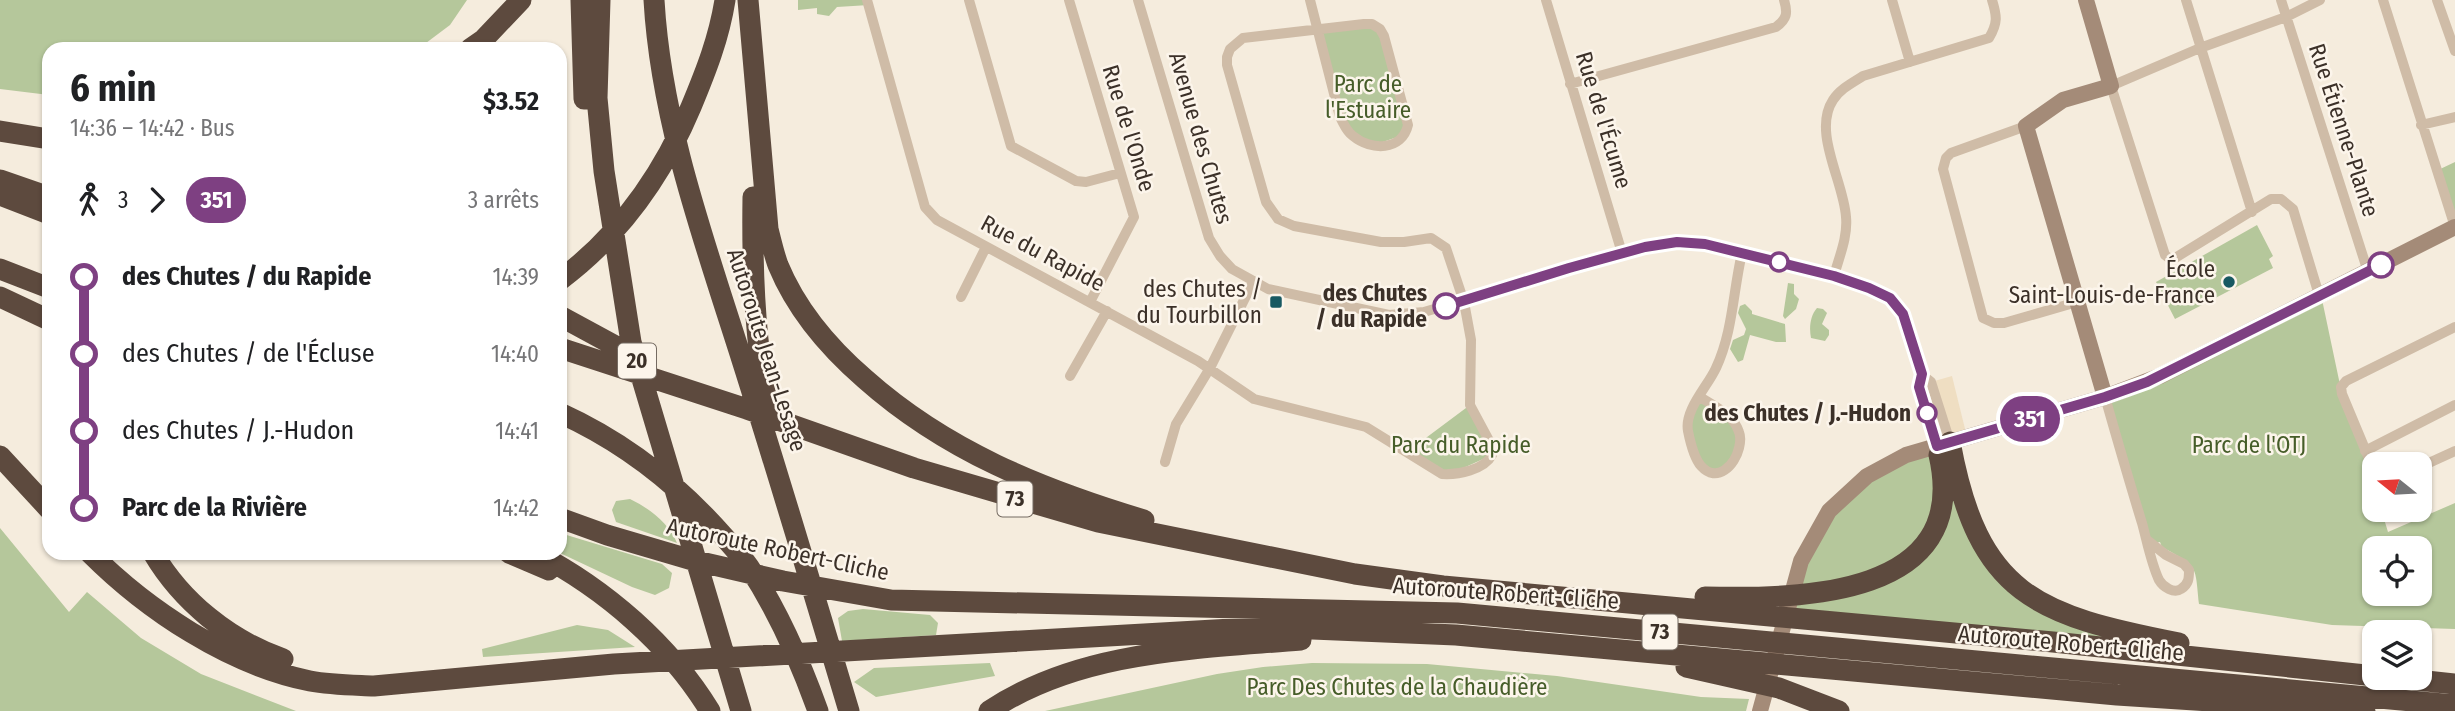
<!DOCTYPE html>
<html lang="fr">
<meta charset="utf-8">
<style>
:root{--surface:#fff;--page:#f6f6f6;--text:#202124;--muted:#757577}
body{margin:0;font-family:"Fira Sans Condensed",sans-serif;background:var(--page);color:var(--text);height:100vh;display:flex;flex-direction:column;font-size:26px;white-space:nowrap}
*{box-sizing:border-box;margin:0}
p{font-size:23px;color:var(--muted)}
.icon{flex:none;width:38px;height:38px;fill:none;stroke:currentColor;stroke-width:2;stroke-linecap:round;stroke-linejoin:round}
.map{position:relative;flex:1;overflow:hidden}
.details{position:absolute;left:42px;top:42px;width:525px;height:518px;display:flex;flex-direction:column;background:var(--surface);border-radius:21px;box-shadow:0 2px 5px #0004}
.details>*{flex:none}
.badge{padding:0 14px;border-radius:23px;font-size:24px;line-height:46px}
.needle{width:46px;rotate:288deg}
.fabs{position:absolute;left:2362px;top:452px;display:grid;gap:14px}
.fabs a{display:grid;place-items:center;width:70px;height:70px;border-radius:14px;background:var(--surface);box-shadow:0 2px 5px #0004;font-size:35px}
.map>.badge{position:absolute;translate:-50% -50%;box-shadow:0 0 0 4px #fff}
.legs{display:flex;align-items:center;gap:10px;height:77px;padding:0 28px;font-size:23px}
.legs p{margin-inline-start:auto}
.summary{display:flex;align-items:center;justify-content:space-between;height:119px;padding:0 28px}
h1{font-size:38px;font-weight:700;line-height:52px}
ul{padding:0 28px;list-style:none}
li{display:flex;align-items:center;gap:24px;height:77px;font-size:26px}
li i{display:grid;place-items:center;width:10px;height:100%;margin:0 9px;background:currentColor}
li i::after{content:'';width:18px;height:18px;margin:-9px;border:5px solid;border-radius:50%;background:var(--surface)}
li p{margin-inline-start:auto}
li:first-child i{background:linear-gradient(#0000 50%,currentColor 0)}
li:last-child i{background:linear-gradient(currentColor 50%,#0000 0)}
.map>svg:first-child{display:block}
</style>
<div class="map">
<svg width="2455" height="711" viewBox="0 0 2455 711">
<rect width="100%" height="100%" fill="#f5ecdd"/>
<!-- green -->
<path fill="#b5c79b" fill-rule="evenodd" d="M 0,0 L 467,0 L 450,25 L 418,49 L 49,49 L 49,95 L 0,89 Z
M 798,0 L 867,0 L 869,5 L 837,7 L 829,16 L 817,14 L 817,8 L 798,10 Z
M 1364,24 L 1380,29 L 1406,134 L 1374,145 L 1345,128 L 1318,30 Z
M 2455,162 L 2455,227 L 2436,171 Z
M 2257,225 L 2273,256 L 2269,259 L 2273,268 L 2175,319 L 2156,282 Z
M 1788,283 L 1794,284 L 1794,294 L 1799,299 L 1796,309 L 1785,319 L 1783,316 Z
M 2320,290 L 2339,380 L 2375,490 L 2375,509 L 2381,509 L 2388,532 L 2455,503 L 2455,629 L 2332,625 L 2199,604 C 2195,563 2198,567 2162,547 L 2160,542 L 2151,544 L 2107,391 L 2159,374 ZM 2375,548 L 2420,548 L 2420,593 L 2375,593 Z
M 1745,304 L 1752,311 L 1752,314 L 1785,324 L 1786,342 L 1776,342 L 1750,335 L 1743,360 L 1738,362 L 1730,349 L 1733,340 L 1744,335 L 1746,329 L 1738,313 L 1740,306 Z
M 1817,308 L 1823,309 L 1827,313 L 1822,324 L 1829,330 L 1829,335 L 1825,341 L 1811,338 C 1809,328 1810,316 1817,308 Z
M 1700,397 L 1721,410 L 1739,433 L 1731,466 L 1706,471 C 1691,442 1681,428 1700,397 Z
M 1470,405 L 1492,455 L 1450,474 L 1407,452 Z
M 1937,446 L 2003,573 L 2144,644 L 1785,618 L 1796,575 L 1851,489 Z
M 630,499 C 649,508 669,523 677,543 L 616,522 L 612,510 L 616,501 Z
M 0,528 L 69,612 L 87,592 L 141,638 L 201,674 L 296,711 L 0,711 Z
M 560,533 L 662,564 L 672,573 L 669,588 L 655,595 L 632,587 L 560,553 Z
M 863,609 L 930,615 L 938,623 L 936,635 L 842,641 L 838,618 L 848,611 Z
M 577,625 L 608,630 L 635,647 L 483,657 L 482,649 Z
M 990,663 L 995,676 L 876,697 L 854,682 L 874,668 Z
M 1312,663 L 1427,664 L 1557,676 L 1701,697 L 1749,699 L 1746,711 L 1045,711 L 1217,674 L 1263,667 Z"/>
<!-- plaza -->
<path fill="#efdec2" d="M 1952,376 L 1967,437 L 1950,442 L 1931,382 Z"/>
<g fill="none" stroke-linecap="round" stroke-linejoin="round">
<!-- street -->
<path stroke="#cfbca7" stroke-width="10" d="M 867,0 L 925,207 L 937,220 L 1198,361 L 1254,399 L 1366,427 L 1442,474 C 1458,475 1484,470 1492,455 L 1492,446 L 1470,405 L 1471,340 L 1464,302 L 1446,248 L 1431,238 L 1404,242 L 1381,242 L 1294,226 L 1278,219 L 1266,202 L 1227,65 L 1227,57 L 1230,49 L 1243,38 L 1364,24 L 1372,24 L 1380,29 L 1384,36 L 1408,125 C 1402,151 1371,151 1353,136 C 1346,131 1344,124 1340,117 L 1310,0
M 969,0 L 1011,146 L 1076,181 L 1086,182 L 1120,173
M 1069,0 L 1134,217 L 1090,302
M 1138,0 L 1209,238 L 1220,256 L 1232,269 L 1268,289 L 1389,315 L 1424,312 L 1622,253 L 1677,241 L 1705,244 L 1834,276 L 1869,288 L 1890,298 L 1903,314 L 1921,374 L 1919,387 L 1937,446
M 1546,0 L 1622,253
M 1892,0 L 1910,62
M 2186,0 L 2252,212
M 2281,0 L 2368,272
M 2383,0 L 2455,227
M 2437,0 L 2455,51
M 1570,84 L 1776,27 C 1787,19 1788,13 1784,0
M 2421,125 L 2455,117
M 2026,126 L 1951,153 L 1946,158 L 1943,169 L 1983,318 L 1994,323 L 2004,323 L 2077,302
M 1834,276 C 1839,257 1848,237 1846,217 C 1844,182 1812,132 1833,100 C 1840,89 1852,83 1863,76 L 1989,38 C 1998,23 1997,16 1992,0
M 2319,295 L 2293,209 L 2281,199 L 2271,199 L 2175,258 L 2169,258 L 2165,255 L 2111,86 L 2200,48 L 2286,17 L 2320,0
M 961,297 L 986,247
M 1921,374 L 1931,382 L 1950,442
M 1070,376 L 1107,311
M 1700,397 C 1714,406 1734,415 1739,432 C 1741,437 1740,444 1739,448 C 1735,465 1717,484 1701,466 C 1694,458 1690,441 1688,431 C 1684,410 1708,386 1716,368 C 1733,332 1733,291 1742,253
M 2105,397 C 2117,439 2129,481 2142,523 C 2147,541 2151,563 2159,580 C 2163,587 2174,594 2181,589 C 2189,584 2189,578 2189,570 L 2184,564 L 2166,555 L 2147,540
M 2365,451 L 2455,405
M 1165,462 L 1176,424 L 1210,368 L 1253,282
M 2420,467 L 2455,451
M 2375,473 L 2342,394 L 2341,387 L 2346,381 L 2455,327"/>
<!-- secondary -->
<path stroke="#a48b78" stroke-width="16" d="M 2086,0 L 2111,86 L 2063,100 L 2026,126 L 2105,397
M 1760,711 L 1801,561 L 1829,511 L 1867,476 L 1906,455 L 2105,397 L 2160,376 L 2455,227"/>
<!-- highway -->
<path stroke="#5d4a3e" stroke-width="21" d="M 581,0 L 584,99
M 600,0 L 597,98 L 604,171 L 631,342 L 741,711
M 654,0 C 661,123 705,243 742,360 C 779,477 814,594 849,711
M 748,0 L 768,229 C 771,241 774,254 778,265 C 797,311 828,347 865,379 C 946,451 1041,489 1144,520
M 470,49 L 483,40 L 521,0
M 0,131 L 49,139
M 0,180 L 49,197
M 0,195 L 49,214
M 753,197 C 752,263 754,340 768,405
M 0,269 L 49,288
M 560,280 C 620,235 662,176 691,107 C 706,71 719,38 725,0
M 0,297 L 49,320
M 560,316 L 643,361
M 560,348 L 747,409 L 914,468 L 1098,522 L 1355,574 L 1443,586 L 2053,642 L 2375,676
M 560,413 C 624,442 679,485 725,538 C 733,547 742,557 749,567 C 778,611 800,661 818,711
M 1950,442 C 1978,596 2037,615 2179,643
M 0,456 L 49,509
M 560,518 L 607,535 L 692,560 L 783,581 L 891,600 L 1457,613 L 2455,705
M 90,553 C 147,610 229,665 310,681 C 331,685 352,685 374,686 L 614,664 L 1267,627 L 1456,635 L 2117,695 L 2365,711
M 153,553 C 182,602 229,640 283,659
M 509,553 L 549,570
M 536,553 C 605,589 669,644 710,711
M 1705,597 C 1800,599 1972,598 1939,455
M 1686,667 L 1779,688 L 1839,711
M 2389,677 L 2455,684
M 989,711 C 1080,650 1196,649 1301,640"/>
</g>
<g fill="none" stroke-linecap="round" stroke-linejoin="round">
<defs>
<path id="line-1" d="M 1446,306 L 1569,268 L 1645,247 L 1677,242 L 1705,244 L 1834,276 L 1869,288 L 1890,298 L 1903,314 L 1922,374 L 1919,387 L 1937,446 L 2105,397 L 2147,382 L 2381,265"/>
</defs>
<!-- line-1 casing -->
<use href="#line-1" stroke="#fff" stroke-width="16"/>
<!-- line-1 -->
<use href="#line-1" stroke="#7e4082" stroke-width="10"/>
</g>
<!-- markers -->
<g fill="#fff" stroke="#7e4082" stroke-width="3.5">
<circle cx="1779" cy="262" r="9"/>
<circle cx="2381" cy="265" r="12"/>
<circle cx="1446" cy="306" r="12"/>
<circle cx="1927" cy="413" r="9"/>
</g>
<g fill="#185962" stroke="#fcf5eb" stroke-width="2.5">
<circle cx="2229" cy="282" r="7"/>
<rect x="1269" y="295" width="14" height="14" rx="3.5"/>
</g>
<g text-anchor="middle" stroke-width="5" stroke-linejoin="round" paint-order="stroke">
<!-- shield labels -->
<g fill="#fcf5eb" stroke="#756b62" stroke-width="2">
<rect x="618" y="343.5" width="38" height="35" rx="5"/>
<rect x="997.5" y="481.5" width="35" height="35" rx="5"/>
<rect x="1642.5" y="614.5" width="35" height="35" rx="5"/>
</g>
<g font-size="21" font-weight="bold" fill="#3b3028">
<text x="637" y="368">20</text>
<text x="1015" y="506">73</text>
<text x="1660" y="639">73</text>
</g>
<!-- park labels -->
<g font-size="23" fill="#465d29" stroke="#fcf5eb">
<text x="1368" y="92">Parc de<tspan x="1368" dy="26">l'Estuaire</tspan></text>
<text x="1461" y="453">Parc du Rapide</text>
<text x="2249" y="453">Parc de l'OTJ</text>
<text x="1397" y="695">Parc Des Chutes de la Chaudière</text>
</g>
<!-- street labels -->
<g font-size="23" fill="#3b3028" stroke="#fcf5eb">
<text transform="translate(1604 120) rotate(73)" y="8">Rue de l'Écume</text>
<text transform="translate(1129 128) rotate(73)" y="8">Rue de l'Onde</text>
<text transform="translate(2344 130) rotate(72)" y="8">Rue Étienne-Plante</text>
<text transform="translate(1201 138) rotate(74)" y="8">Avenue des Chutes</text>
<text transform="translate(1043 253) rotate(28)" y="8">Rue du Rapide</text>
<text transform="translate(767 350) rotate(72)" y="8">Autoroute Jean-Lesage</text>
<text transform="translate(778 549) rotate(12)" y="8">Autoroute Robert-Cliche</text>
<text transform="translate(1506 593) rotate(4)" y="8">Autoroute Robert-Cliche</text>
<text transform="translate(2071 643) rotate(5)" y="8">Autoroute Robert-Cliche</text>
</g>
<!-- poi labels -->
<g font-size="23" fill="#3b3028" stroke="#fcf5eb" text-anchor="end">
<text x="2215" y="277">École<tspan x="2215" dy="26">Saint-Louis-de-France</tspan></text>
<text x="1262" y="297">des Chutes /<tspan x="1262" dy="26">du Tourbillon</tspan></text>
</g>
<!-- stop labels -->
<g font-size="23" font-weight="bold" fill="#3b3028" stroke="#fcf5eb" text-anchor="end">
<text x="1427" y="301">des Chutes<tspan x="1427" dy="26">/ du Rapide</tspan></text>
<text x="1911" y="421">des Chutes / J.-Hudon</text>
</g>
</g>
</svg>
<div class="fabs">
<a><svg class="needle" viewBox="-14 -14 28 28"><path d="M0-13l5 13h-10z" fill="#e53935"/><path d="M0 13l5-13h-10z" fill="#757577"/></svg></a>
<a><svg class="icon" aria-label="locate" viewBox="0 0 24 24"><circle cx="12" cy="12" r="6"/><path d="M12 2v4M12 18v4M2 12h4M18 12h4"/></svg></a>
<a><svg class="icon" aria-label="layers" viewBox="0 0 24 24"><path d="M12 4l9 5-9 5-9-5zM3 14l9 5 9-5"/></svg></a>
</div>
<b class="badge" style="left:2030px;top:419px;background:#7e4082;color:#fff">351</b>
<section class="details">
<div class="summary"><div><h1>6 min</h1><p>14:36 – 14:42 · Bus</p></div><b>$3.52</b></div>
<div class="legs"><svg class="icon" aria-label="walk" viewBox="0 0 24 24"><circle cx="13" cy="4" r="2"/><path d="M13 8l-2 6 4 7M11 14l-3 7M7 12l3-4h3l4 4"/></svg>3<svg class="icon" aria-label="forward" viewBox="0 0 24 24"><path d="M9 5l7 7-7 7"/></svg><b class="badge" style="background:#7e4082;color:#fff">351</b><p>3 arrêts</p></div>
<ul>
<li><i style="color:#7e4082"></i><b>des Chutes / du Rapide</b><p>14:39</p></li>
<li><i style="color:#7e4082"></i><span>des Chutes / de l'Écluse</span><p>14:40</p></li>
<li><i style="color:#7e4082"></i><span>des Chutes / J.-Hudon</span><p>14:41</p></li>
<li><i style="color:#7e4082"></i><b>Parc de la Rivière</b><p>14:42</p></li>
</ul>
</section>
</div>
